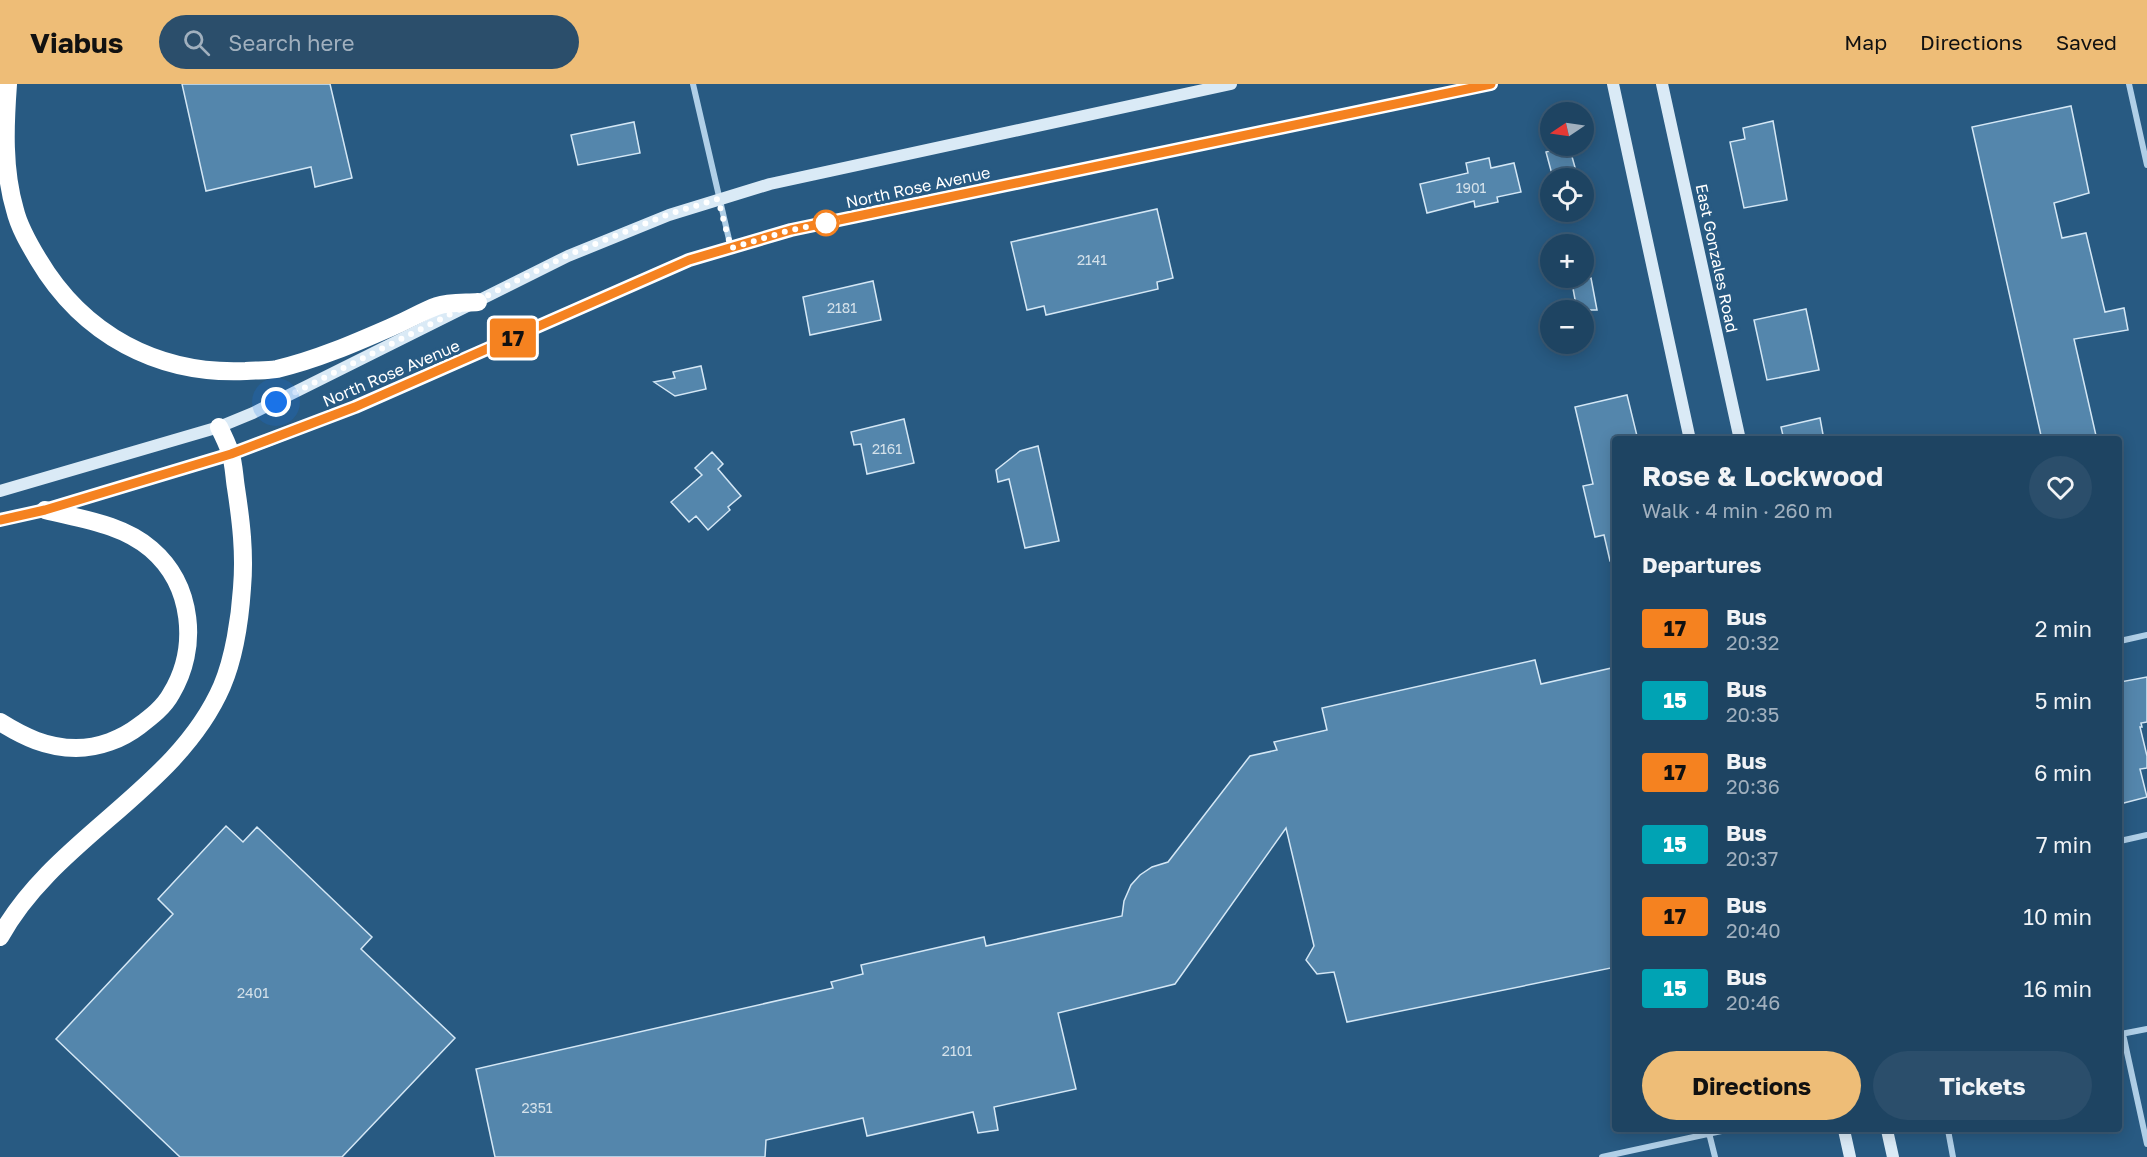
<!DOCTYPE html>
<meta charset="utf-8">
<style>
:root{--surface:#1e4462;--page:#2b4e6b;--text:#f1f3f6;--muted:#a1b0be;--line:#3c5c77;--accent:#eebd77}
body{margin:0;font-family:"Golos Text",sans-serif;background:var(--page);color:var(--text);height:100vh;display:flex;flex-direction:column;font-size:22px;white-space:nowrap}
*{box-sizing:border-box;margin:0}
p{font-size:20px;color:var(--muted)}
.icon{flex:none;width:33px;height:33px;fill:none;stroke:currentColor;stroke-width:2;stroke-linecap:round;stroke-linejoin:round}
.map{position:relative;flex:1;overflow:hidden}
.side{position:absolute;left:1612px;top:352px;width:510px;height:696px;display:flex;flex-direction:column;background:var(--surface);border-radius:6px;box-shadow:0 3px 15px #0003,0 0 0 2px var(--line)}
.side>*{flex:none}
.badge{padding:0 12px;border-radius:4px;font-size:21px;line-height:39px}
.needle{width:39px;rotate:257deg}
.buttons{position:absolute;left:1540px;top:18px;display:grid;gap:12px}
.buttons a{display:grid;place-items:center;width:54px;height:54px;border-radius:50%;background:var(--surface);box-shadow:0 3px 15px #0003,0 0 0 2px var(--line);font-size:30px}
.you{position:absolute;width:30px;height:30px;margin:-15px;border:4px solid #fff;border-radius:50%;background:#1a73e8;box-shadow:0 0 0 9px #1a73e833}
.map>.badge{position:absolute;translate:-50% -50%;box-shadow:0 0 0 3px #fff}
h2{padding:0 30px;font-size:22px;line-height:54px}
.round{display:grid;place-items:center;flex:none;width:63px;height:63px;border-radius:32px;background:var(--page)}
.headline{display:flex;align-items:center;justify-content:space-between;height:102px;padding:0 30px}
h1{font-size:28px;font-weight:700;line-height:45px}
.action{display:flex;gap:12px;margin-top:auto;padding:12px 30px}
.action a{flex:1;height:69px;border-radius:36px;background:var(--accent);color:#111;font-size:24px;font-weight:700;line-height:69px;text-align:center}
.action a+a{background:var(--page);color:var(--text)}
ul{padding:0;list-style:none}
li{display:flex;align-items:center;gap:18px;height:72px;padding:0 30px}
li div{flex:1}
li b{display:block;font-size:22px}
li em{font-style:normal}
li .badge{min-width:66px;font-weight:700;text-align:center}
header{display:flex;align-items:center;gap:36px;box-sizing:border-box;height:84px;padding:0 30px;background:var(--accent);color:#111}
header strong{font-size:28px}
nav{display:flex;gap:33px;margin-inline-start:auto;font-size:21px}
.search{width:420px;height:54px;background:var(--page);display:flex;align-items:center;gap:15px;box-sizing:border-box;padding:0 21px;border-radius:33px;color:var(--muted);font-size:22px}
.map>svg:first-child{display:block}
</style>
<header>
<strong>Viabus</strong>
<div class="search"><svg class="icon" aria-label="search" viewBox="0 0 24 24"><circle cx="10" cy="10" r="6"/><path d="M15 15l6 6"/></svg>Search here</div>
<nav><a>Map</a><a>Directions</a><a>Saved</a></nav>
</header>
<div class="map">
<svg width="2147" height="1073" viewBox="0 0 2147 1073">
<rect width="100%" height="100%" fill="#285a82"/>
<!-- building -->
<path fill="#5486ac" stroke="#d4e7f5" stroke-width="1.5" d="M 182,0 L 330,0 L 352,94 L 315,103 L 311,83 L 206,107 Z
M 2071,22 L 2089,109 L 2054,119 L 2062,154 L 2086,149 L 2105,228 L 2124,224 L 2128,246 L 2074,255 L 2097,356 L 2042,356 L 1972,43 Z
M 1773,37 L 1787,116 L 1744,124 L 1730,58 L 1745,55 L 1743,44 Z
M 634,38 L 640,69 L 578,81 L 571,51 Z
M 1569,62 L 1578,94 L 1553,94 L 1546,68 Z
M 1489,74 L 1491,84 L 1514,79 L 1521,108 L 1497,113 L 1498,118 L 1475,123 L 1474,117 L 1427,129 L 1420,100 L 1468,89 L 1466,79 Z
M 1157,125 L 1173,194 L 1157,198 L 1158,205 L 1046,231 L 1044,222 L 1027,226 L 1011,158 Z
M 1571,194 L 1591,194 L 1597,226 L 1577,226 Z
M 873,197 L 881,236 L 810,251 L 803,213 Z
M 1806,225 L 1819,286 L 1767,296 L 1754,236 Z
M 701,282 L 706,305 L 675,312 L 654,298 L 675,294 L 673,288 Z
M 1627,311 L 1638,356 L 1616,356 L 1616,477 L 1610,477 L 1604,451 L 1595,453 L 1583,402 L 1593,400 L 1575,323 Z
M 1820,334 L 1824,356 L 1784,356 L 1781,343 Z
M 904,335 L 914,379 L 867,390 L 861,360 L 854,361 L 851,348 Z
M 1038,362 L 1059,457 L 1025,464 L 1009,395 L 998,398 L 996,386 L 1020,367 Z
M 712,368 L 723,380 L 718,385 L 741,412 L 728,423 L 730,426 L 708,446 L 696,432 L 689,438 L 671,418 L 702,391 L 695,384 Z
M 1535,576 L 1541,600 L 1616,583 L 1616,883 L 1347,938 L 1334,888 L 1317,890 L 1306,876 L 1314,862 L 1286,744 L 1175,900 L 1058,929 L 1076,1005 L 994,1023 L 998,1046 L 978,1049 L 973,1028 L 867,1052 L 863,1034 L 766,1056 L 765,1073 L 495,1073 L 476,985 L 833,904 L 831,898 L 863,890 L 861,881 L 984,853 L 986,862 L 1122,832 L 1124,817 L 1131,801 L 1140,791 L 1152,783 L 1168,778 L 1250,672 L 1277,666 L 1274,658 L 1327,646 L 1322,624 Z
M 2147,593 L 2147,638 L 2141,639 L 2142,643 L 2140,643 L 2147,672 L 2147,684 L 2140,685 L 2147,713 L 2120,720 L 2120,598 Z
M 226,742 L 243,758 L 257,743 L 372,853 L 361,865 L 455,954 L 342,1073 L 180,1073 L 56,955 L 173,830 L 158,815 Z"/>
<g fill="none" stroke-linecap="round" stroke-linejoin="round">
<!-- minor -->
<path stroke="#b0cfe7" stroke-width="6" d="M 693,0 L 731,164
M 2129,0 L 2147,81
M 2120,557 L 2147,551
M 2120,757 L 2147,751
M 2121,950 L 2147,945
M 2123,950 L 2147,1060
M 1948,1046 L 1953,1073
M 1709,1049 L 1715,1073
M 1602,1073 L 1726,1046"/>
<!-- secondary -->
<path stroke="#daeaf6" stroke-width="12" d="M 1613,0 L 1690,356
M 1662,0 L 1740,356
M 0,407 L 219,343 L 253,329 L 568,172 L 669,131 L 770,100 L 1231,0
M 0,436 L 45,426 L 231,370 L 269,356 L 355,323 L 689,176 L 791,146 L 1491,0
M 1844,1046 L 1850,1073
M 1887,1046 L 1893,1073"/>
<!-- motorway -->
<path stroke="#fff" stroke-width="18" d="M 8,0 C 5,41 3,86 15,126 C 19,143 29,160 38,175 C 83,251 158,291 246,287 C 256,286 267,287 277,285 C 319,275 357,258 396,241 C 410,235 423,227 437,222 C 449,218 465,219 478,218
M 0,638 C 24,653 47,664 76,664 C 99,664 122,655 139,642 C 151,633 164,623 171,610 C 199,564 193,501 151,465 C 122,440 81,435 45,426
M 0,853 C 54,754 177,706 222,602 C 234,574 240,534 242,504 C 245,469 241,437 236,404 C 234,392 234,379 230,368 C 227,359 223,351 219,343"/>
</g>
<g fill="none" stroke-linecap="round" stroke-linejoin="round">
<defs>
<path id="line" d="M 0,436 L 45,426 L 231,370 L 268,356 L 355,323 L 689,176 L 791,146 L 1491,0"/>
</defs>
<!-- line casing -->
<use href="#line" stroke="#fff" stroke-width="14"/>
<!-- line -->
<use href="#line" stroke="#f58220" stroke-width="9"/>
<!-- walk -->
<path stroke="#fff" stroke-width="6" stroke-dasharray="0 10.8" d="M 276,318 L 568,171 L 669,130 L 718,115 L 731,164 L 791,146 L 837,137 L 826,139"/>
</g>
<!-- markers -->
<circle fill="#fff" stroke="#f58220" stroke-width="3" cx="826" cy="139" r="12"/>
<g text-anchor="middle" stroke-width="6" stroke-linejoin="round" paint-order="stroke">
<!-- number labels -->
<g font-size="14" fill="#d4e1ea">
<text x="1471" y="109">1901</text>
<text x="1092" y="181">2141</text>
<text x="842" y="229">2181</text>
<text x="887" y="370">2161</text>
<text x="253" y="914">2401</text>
<text x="957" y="972">2101</text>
<text x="537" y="1029">2351</text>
</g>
<!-- street labels -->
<g font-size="16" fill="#fff" stroke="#285a82">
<text transform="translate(918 103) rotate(-12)" y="6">North Rose Avenue</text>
<text transform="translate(1717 174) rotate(78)" y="6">East Gonzales Road</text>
<text transform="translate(391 289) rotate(-23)" y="6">North Rose Avenue</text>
</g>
</g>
</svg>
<div class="buttons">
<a><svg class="needle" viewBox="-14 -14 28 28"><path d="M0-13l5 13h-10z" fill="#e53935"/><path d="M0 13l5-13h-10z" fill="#a1b0be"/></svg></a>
<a><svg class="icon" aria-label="locate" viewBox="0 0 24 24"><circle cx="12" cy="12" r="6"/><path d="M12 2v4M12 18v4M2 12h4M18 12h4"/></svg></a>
<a>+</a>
<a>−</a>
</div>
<div class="you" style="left:276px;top:318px"></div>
<b class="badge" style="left:513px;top:254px;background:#f58220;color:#111">17</b>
<section class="side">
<div class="headline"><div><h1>Rose &amp; Lockwood</h1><p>Walk · 4 min · 260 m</p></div><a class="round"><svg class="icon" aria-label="heart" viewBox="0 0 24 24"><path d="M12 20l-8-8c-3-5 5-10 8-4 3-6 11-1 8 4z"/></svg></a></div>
<h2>Departures</h2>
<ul>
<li><span class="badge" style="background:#f58220;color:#111">17</span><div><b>Bus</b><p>20:32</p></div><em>2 min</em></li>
<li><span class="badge" style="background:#00a3b4;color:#fff">15</span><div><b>Bus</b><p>20:35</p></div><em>5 min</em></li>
<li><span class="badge" style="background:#f58220;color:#111">17</span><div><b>Bus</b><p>20:36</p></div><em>6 min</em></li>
<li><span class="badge" style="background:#00a3b4;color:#fff">15</span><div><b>Bus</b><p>20:37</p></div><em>7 min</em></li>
<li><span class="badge" style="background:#f58220;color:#111">17</span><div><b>Bus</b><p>20:40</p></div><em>10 min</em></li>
<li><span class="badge" style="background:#00a3b4;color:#fff">15</span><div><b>Bus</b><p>20:46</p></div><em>16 min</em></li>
</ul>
<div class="action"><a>Directions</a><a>Tickets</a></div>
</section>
</div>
